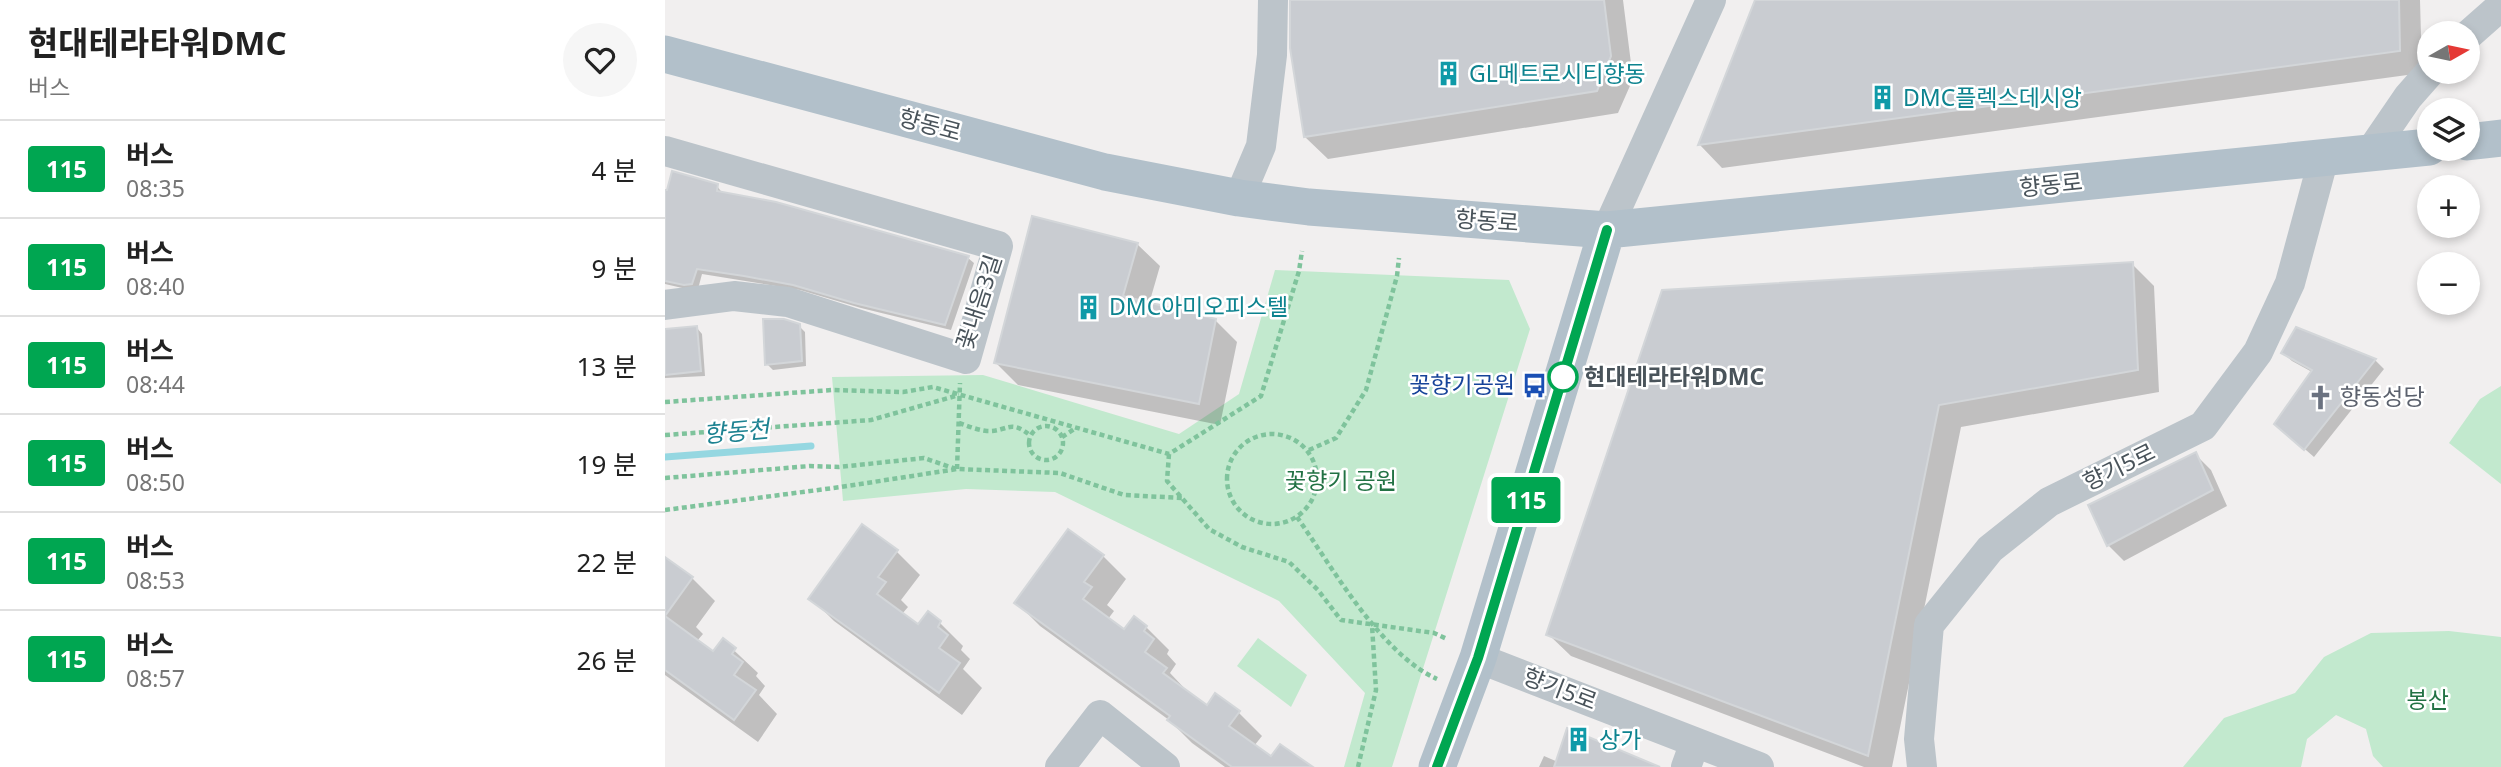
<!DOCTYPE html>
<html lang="ko">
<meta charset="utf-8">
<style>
:root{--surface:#fff;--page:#f6f6f6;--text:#222;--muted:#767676;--line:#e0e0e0}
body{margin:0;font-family:"Noto Sans","Noto Sans KR",sans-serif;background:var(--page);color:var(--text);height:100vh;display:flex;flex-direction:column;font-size:26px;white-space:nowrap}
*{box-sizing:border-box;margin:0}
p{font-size:23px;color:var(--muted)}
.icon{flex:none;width:38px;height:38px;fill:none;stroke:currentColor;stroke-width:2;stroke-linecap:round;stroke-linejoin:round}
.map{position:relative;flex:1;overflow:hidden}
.sheet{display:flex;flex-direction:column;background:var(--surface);width:665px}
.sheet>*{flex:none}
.badge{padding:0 14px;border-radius:5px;font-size:24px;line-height:46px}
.needle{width:46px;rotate:81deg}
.controls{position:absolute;left:1752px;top:21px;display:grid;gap:14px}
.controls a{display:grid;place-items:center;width:63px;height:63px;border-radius:50%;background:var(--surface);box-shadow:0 4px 10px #0003;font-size:35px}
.map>.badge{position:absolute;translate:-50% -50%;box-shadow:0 0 0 4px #fff}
.round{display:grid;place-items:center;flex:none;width:74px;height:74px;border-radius:37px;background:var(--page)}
.summary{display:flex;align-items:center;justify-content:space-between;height:119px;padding:0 28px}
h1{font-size:33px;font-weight:700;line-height:52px}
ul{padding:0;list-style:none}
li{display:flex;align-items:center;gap:21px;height:98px;padding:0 28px;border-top:2px solid var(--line)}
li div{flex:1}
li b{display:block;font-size:26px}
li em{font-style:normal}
li .badge{min-width:77px;font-weight:700;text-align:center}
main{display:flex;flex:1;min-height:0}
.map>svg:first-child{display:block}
</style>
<main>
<section class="sheet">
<div class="summary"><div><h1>현대테라타워DMC</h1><p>버스</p></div><a class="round"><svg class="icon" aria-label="heart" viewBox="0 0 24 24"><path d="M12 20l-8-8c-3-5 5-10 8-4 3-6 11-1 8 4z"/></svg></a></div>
<ul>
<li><span class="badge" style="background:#00a651;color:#fff">115</span><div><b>버스</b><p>08:35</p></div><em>4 분</em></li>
<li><span class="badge" style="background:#00a651;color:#fff">115</span><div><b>버스</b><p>08:40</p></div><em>9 분</em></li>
<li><span class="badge" style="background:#00a651;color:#fff">115</span><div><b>버스</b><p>08:44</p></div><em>13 분</em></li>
<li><span class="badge" style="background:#00a651;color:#fff">115</span><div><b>버스</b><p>08:50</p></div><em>19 분</em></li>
<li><span class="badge" style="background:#00a651;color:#fff">115</span><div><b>버스</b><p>08:53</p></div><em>22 분</em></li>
<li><span class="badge" style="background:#00a651;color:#fff">115</span><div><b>버스</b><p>08:57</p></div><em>26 분</em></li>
</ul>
</section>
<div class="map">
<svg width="1836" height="767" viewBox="0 0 1836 767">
<rect width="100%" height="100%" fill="#f1efef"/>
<!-- green -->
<path fill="#c2e9ce" d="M 610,270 L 844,280 L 865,329 L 727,767 L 679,767 L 700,693 L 614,601 L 390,492 L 301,489 L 178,501 L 167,377 L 318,375 L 514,434 L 574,394 Z
M 1836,386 L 1836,484 L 1784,443 L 1815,399 Z
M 1784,631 L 1836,637 L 1836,767 L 1718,767 L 1708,756 L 1701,729 L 1671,715 L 1642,739 L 1636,767 L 1518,767 L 1559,718 L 1630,693 L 1659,657 L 1706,633 Z
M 593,638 L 642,675 L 626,707 L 572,666 Z"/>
<!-- shadow -->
<path fill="#0003" d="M 627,0 L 958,0 L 968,79 L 953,113 L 663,159 L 640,137 Z
M 1092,0 L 1755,0 L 1757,73 L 1057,168 L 1035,145 Z
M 52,186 L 58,194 L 303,258 L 309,263 L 286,330 L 196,308 L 135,290 L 37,274 L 33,289 L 26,290 L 0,284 L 0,212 Z
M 472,244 L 495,266 L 484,304 L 550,320 L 572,342 L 555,425 L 353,385 L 331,363 Z
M 1467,264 L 1489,286 L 1494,392 L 1296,427 L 1227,767 L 1199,767 L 906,656 L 883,634 Z
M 134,326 L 140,332 L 141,366 L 108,370 L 102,364 Z
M 32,328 L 37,334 L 40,376 L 0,378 L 0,330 Z
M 1631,330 L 1710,360 L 1719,369 L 1649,457 L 1620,432 L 1647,372 L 1627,361 L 1618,353 Z
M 1531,455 L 1546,470 L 1562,506 L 1459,561 L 1443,545 L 1426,506 Z
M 232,552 L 255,575 L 236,600 L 243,607 L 237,614 L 254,627 L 263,614 L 275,623 L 298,646 L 296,650 L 305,659 L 298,669 L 317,688 L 297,715 L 169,621 L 146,598 Z
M 438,556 L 461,579 L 442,605 L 449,611 L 443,619 L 460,631 L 469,618 L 481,627 L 504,650 L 502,654 L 511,664 L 505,673 L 523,692 L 542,707 L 550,696 L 574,713 L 597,736 L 589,746 L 606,759 L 642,767 L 560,767 L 527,743 L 504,720 L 375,626 L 352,603 Z
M 0,559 L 27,578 L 50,601 L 31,627 L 38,634 L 32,641 L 49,653 L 58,640 L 93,673 L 91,676 L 100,686 L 94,695 L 112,714 L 93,742 L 0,675 Z
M 879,756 L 893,762 L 989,767 L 874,767 Z"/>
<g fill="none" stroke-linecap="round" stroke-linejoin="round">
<!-- stream -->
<path stroke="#95d7e1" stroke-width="7" d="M 0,457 L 146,446"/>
</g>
<!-- building -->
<path fill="#c9ccd1" stroke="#d3d6d9" stroke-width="2" d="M 625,0 L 939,0 L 946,56 L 932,91 L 639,137 L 625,48 Z
M 1090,0 L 1734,0 L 1735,51 L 1033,145 Z
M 7,171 L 53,184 L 52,191 L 111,202 L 304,256 L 280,325 L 189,303 L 128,285 L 79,276 L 32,269 L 27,284 L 19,285 L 0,281 L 0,190 L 2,190 Z
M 367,216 L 473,243 L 458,296 L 551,319 L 534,404 L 329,363 Z
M 1468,262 L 1473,370 L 1274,405 L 1203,756 L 881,635 L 997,290 Z
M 98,319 L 119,319 L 135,324 L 137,361 L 100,365 Z
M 32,326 L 36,371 L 0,375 L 0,329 Z
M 1631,327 L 1711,359 L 1639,450 L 1609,424 L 1647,370 L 1616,353 Z
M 1531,452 L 1548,490 L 1442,546 L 1423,505 Z
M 197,524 L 233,550 L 213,577 L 221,582 L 212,594 L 253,624 L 263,611 L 276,621 L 273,627 L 283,635 L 274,648 L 295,663 L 274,693 L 143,599 Z
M 403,529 L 439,555 L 419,582 L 427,587 L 418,599 L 459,629 L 469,616 L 482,626 L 479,631 L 489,639 L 480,652 L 502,668 L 498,673 L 542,705 L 550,693 L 575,711 L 564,726 L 606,756 L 615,744 L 648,767 L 567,767 L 502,720 L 505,716 L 349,603 Z
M 0,557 L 28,577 L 0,616 Z
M 0,616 L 48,651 L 58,638 L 71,648 L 67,654 L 78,662 L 69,675 L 91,690 L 69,720 L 0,670 Z
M 902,728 L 995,767 L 889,767 Z"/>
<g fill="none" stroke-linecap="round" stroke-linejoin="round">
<!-- path -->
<path stroke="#7fc39c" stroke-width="4.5" stroke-dasharray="5 3.5" stroke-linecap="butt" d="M 0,402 L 167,390 L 238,392 L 268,387 L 504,454 L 596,396 L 634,271 L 637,251
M 294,423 C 303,426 312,430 322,431 C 343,432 344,418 366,436
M364 443a17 17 0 1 1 34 0a17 17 0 1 1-34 0Z
M562 479a45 45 0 1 1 90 0a45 45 0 1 1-90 0Z
M 0,435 L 206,420 L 294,395
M 397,437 L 411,428
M 644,450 L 671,438 L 701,390 L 732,276 L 734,258
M 504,454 L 502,481 L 544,529 L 577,547 L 624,562 L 653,590 L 676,620 L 769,633 L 782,639
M 292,469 L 295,383
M 0,478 L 145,466 L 174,467 L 259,458 L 291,469
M 0,510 L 176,487 L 292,469 L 395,473 L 459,495 L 517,498
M 632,517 C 667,567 716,654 772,679
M 693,767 L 711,690 L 707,625"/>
<!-- minor -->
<path stroke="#bcc4ca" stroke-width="30" d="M 1802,36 L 1836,6
M 0,151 L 333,246 L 301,359 L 123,302 L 69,296 L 0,305
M 1704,154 L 1743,97 L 1765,72
M 574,198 L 596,146 L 607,55 L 608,0
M 942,230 L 1046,0
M 813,658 L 1094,767
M 395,767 L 435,715 L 500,767
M 1021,767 L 1030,742
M 1257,767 L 1254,739 L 1264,625 L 1325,549 L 1384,502 L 1538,426 L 1593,352 L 1625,283 L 1659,157"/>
<!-- major -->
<path stroke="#b2c0ca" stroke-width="37" d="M 0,54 L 440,172 L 574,198 L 644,207 L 942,230 L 1764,147
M 1802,142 L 1836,138
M 772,767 L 813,658 L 942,230"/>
</g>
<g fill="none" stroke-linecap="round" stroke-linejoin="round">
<defs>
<path id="line" d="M 772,767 L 813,658 L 942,230"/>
</defs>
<!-- line casing -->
<use href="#line" stroke="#fff" stroke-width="16"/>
<!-- line -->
<use href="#line" stroke="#00a651" stroke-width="10"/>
</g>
<!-- icons -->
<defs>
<symbol id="building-bare" viewBox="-9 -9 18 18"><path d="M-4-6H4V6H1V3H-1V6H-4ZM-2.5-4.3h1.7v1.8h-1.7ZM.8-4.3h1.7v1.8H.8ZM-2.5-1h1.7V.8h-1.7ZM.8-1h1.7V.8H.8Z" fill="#0f9aa8" stroke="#fff" stroke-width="2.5" paint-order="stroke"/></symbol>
<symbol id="bus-bare" viewBox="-9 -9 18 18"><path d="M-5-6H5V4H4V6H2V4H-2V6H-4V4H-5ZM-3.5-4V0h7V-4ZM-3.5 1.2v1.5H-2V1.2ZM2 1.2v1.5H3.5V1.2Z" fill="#1a4fb4" stroke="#fff" stroke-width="2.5" paint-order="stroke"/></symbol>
<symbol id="church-bare" viewBox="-9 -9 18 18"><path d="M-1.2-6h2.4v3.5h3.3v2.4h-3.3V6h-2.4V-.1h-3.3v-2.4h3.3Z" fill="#6b7280" stroke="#fff" stroke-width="2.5" paint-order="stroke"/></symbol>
</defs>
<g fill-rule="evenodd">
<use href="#building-bare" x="766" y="56" width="35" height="35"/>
<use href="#building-bare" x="1200" y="80" width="35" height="35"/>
<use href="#building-bare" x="406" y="290" width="35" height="35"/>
<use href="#bus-bare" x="852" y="368" width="35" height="35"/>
<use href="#church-bare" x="1638" y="380" width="35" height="35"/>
<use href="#building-bare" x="896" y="722" width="35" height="35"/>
</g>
<!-- markers -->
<circle fill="#fff" stroke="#00a651" stroke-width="3.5" cx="898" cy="377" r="14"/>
<g text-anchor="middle" stroke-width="5" stroke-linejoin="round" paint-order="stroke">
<!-- culture labels -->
<g font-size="23" fill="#0d838f" stroke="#fff" text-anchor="start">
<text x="804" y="82">GL메트로시티향동</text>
<text x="1238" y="106">DMC플렉스데시앙</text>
<text x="444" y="315">DMC아미오피스텔</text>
<text x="934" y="748">상가</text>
</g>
<!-- street labels -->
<g font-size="23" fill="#49535a" stroke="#fff">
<text transform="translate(265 125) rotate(15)" y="8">향동로</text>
<text transform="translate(1386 185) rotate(-6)" y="8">향동로</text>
<text transform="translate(822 221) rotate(4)" y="8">향동로</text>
<text transform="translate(314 302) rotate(-72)" y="8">꽃내음3길</text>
<text transform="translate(1454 467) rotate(-26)" y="8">향기5로</text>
<text transform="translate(895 689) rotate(21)" y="8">향기5로</text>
</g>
<!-- stop labels -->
<g font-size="23" font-weight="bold" fill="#49535a" stroke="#fff" text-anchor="start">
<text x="919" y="385">현대테라타워DMC</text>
</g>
<!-- transit labels -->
<g font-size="23" fill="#164399" stroke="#fff" text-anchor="end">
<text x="850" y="393">꽃향기공원</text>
</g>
<!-- worship labels -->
<g font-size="23" fill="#5b616d" stroke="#fff" text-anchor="start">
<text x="1675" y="405">향동성당</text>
</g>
<!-- park labels -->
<g font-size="23" fill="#227244" stroke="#fff">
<text x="676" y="489">꽃향기 공원</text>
<text x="1763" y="708">봉산</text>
</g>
<!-- water labels -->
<g font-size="24" font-style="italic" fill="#1d8291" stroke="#fff">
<text transform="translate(71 432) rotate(-5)" y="8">향동천</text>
</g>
</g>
</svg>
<div class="controls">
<a><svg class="needle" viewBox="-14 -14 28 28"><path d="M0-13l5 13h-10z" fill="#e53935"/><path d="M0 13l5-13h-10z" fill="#767676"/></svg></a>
<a><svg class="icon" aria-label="layers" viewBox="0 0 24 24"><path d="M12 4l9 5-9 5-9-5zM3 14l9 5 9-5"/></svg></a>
<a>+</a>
<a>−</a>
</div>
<b class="badge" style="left:861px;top:500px;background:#00a651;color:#fff">115</b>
</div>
</main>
